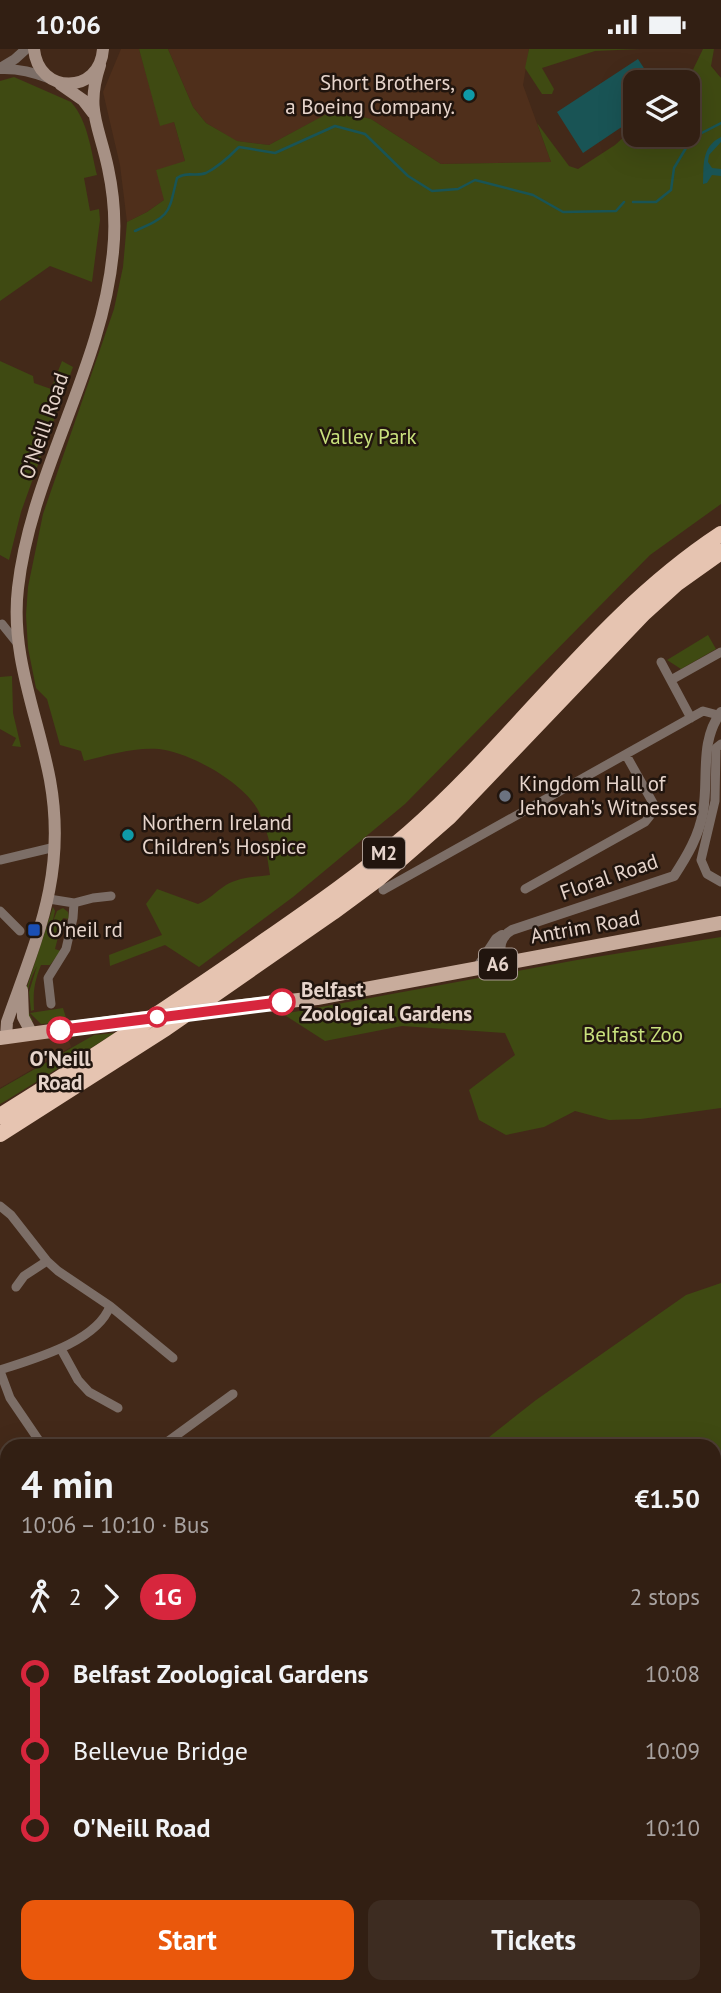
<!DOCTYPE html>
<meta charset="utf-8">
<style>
:root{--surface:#321f13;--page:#3d2c21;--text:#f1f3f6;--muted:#a8a2a0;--line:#4d3d33;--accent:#ea580c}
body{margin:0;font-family:"PT Sans",sans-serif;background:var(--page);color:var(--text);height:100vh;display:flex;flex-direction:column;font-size:26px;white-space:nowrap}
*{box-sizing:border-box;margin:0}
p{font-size:23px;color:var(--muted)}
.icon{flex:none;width:38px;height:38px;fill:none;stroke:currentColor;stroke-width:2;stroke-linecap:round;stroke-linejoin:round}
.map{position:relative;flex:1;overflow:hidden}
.panel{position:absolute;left:0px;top:1390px;width:721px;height:555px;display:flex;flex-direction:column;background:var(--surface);border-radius:21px 21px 0 0;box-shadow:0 7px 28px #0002,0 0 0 2px var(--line)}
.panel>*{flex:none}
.badge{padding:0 14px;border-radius:23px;font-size:24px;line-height:46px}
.controls{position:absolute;left:623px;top:21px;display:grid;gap:14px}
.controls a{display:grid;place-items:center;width:77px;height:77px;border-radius:14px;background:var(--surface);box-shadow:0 7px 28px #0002,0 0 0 2px var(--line);font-size:35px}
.map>.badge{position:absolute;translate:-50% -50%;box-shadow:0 0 0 4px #fff}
.legs{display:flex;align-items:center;gap:10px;height:77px;padding:0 21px;font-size:23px}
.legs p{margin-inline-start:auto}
.summary{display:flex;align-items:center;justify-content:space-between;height:119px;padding:0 21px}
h1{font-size:38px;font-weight:700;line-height:52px}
.cta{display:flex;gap:14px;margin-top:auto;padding:14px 21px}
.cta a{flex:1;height:80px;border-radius:14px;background:var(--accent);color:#fff;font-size:28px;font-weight:700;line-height:80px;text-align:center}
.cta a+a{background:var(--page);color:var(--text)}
ul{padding:0 21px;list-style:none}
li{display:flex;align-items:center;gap:24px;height:77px;font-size:26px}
li i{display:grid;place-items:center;width:10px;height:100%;margin:0 9px;background:currentColor}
li i::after{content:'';width:18px;height:18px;margin:-9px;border:5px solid;border-radius:50%;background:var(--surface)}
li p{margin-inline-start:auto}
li:first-child i{background:linear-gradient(#0000 50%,currentColor 0)}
li:last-child i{background:linear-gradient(currentColor 50%,#0000 0)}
.status{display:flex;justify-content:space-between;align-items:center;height:49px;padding:0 35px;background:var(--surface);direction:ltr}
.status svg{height:19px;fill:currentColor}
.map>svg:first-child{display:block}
</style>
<div class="status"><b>10:06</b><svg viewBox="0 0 49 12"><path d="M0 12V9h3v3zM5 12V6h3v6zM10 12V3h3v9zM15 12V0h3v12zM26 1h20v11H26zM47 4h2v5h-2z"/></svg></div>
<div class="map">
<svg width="721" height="1944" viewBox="0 0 721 1944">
<rect width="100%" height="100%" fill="#432919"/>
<!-- built -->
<path fill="#4f2f1b" d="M 121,0 L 139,0 L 161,76 L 174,73 L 185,112 L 164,151 L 147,163 L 127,173 L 120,116 L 103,43 Z
M 168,0 L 529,0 L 523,36 L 551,113 L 441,115 L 371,70 L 335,61 L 269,96 L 236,92 L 206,74 L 193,58 Z
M 67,985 L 71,998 L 0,1039 L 0,996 Z"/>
<!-- green -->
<path fill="#3f4a12" d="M 139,0 L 168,0 L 193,58 L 206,74 L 237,92 L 269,96 L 334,61 L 371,70 L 441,115 L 551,113 L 537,74 L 569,117 L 578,120 L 615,96 L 635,78 L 635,86 L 688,86 L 687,33 L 703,0 L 714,0 L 711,17 L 721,29 L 721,455 L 650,506 L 405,755 L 293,848 L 199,918 L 165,896 L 110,917 L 109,906 L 162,886 L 146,855 L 157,840 L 198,855 C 209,851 215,843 226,836 C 240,828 255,828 270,826 L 267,807 L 272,801 C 268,788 264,773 258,761 C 243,733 189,703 159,700 C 134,698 108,706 84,712 L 81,702 L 60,696 L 47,650 L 36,639 L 28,599 L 26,566 L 28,538 L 43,465 L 114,260 L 123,218 L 127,173 L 147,163 L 164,151 L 156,121 L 185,112 L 174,73 L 160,77 Z
M 529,0 L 640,0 L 595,2 L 542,19 L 554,40 L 552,45 L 542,45 L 525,19 Z
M 14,28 L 71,53 C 88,72 91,102 97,126 L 84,129 L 90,162 L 99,160 L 100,171 L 92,233 L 50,217 L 0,252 L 0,32 Z
M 0,312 L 33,327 L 34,334 L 51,340 L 62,312 L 73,318 L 21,463 L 9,511 L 0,506 Z
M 708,586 L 716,600 L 681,620 L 667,611 Z
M 12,627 L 13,664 L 21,698 L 12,697 L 16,689 L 0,680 L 0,628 Z
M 53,858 L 55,862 L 52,875 L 57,862 L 63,859 L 68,863 L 69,870 L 63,869 L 55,900 L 61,902 L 50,916 L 41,916 C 34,934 33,943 34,961 L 31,962 L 29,943 L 37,917 C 28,934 22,955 33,972 L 28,973 L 25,944 Z
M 721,888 L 721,1059 L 641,1070 L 609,1071 L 575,1062 L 544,1078 L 506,1086 L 479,1071 L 469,1041 L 515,1006 L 505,984 L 402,977 L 325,992 L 283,965 L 577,911 Z
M 63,959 L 67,972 L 60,973 L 60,970 L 55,971 L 55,974 L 41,975 L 30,964 Z
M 115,984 L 7,1051 L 0,1055 L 0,1040 L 94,986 Z
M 721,1234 L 721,1944 L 184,1944 L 186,1937 L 714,1937 L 714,1396 L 479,1396 L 536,1351 L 686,1246 Z"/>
<!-- water -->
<path fill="#195455" d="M 638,10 L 653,33 L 635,33 L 635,69 L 583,104 L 557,63 Z
M 721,88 L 721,93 L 709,106 L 708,113 L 712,119 L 721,120 L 721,127 L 712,126 L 707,134 L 703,135 C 704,116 701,98 721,88 Z"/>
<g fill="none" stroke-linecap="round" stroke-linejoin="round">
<!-- stream -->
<path stroke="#195455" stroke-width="2.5" d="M 633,153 L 656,153 L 671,141 L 674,119 L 692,89 L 721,74
M 135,182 C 171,166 168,166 177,129 C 186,122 196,128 206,124 C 218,118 230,107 239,98 L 275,104 L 335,77 L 365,85 L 408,127 L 432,142 L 458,140 L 475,131 L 533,146 L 563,163 L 616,162 L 624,153"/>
<!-- minor -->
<path stroke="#7c6e67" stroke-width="9" d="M 2,575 L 18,595
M 661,613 L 691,669
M 671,631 L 721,603
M 721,695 L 716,699 L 715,752 L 701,811 L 707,825 L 721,833
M 0,811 L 55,798
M 525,840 L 645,773 C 651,766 654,763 653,754 L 626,706
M 383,841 L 703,662 L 718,666
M 49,850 L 74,854 L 93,849 L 111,847
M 0,862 L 20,882
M 51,955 L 48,929 L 66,900 L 73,869 L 74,854
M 0,1157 L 11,1166 L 47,1212 L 58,1222 L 110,1257 L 173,1309
M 16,1238 L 24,1227 L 47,1212
M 61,1300 L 78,1331 L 89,1343 L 118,1359
M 0,1321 C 33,1310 97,1293 110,1257
M 0,1322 L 10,1349 L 42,1396
M 163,1396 L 233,1345
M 0,1464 L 7,1473"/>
<!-- tertiary -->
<path stroke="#7c6e67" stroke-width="10" d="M 0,19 L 15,10 L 26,0
M 0,20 C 19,19 34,24 51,30
M 501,914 C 500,900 498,889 512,881 L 674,827 C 687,807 699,787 703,763 C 709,729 699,693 721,663
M 477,919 L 496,890 L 502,886"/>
<!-- secondary -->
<path stroke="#a79185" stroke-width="12" d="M 34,0 C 38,46 100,46 103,0
M 60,35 L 83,51 L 93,64
M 22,941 L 23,968 L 32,985
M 6,988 L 7,973 C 37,888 67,825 50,731 C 38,667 10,606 18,539 C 31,423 102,320 113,203 C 116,175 114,147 108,119 C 99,76 85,61 100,16"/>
<!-- primary -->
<path stroke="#c8ac9c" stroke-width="14" d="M 233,958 L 317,949 L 721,874
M 0,989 L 138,970"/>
<!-- motorway -->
<path stroke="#e6c4b1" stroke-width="16" d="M 0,1067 C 82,1016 163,962 243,907 C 299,868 357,829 409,784 C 518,689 599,565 721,485
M 0,1085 L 166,979 L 333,863 L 379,829 L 449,768 L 644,564 L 676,535 L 721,503"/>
<!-- primary-bridge -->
<path stroke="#c8ac9c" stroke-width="14" d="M 138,970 L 233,958"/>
</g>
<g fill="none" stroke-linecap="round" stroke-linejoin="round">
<defs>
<path id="line-1" d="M 60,981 L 282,953"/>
</defs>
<!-- line-1 casing -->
<use href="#line-1" stroke="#fff" stroke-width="16"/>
<!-- line-1 -->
<use href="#line-1" stroke="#d7263d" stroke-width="10"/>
</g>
<!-- markers -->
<g fill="#0f9aa8" stroke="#21150e" stroke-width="2.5">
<circle cx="469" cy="46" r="7"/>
<circle cx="128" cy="786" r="7"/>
</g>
<circle fill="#6b7280" stroke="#21150e" stroke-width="2.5" cx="505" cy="747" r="7"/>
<rect fill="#1a4fb4" stroke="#21150e" stroke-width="2.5" x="27" y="874" width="14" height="14" rx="3.5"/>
<g fill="#fff" stroke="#d7263d" stroke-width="3.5">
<circle cx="282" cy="953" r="12"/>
<circle cx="157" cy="968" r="9"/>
<circle cx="60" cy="981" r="12"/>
</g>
<g text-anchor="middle" stroke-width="5" stroke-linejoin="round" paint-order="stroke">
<!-- shield labels -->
<g fill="#21150e" stroke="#ab9b92" stroke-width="2">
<rect x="363" y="788.5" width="42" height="31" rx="5"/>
<rect x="479" y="899.5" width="38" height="31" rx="5"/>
</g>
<g font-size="19" font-weight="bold" fill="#e6d4cb">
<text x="384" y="811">M2</text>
<text x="498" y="922">A6</text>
</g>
<!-- poi labels -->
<g font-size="21" fill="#e6d4cb" stroke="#21150e" text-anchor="start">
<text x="455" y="41" text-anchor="end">Short Brothers,<tspan x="455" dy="24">a Boeing Company.</tspan></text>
<text x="519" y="742">Kingdom Hall of<tspan x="519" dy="24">Jehovah's Witnesses</tspan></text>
<text x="142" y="781">Northern Ireland<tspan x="142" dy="24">Children's Hospice</tspan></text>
<text x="48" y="888">O'neil rd</text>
</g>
<!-- street labels -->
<g font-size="21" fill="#e6d4cb" stroke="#21150e">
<text transform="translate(44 377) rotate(-71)" y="7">O'Neill Road</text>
<text transform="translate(609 828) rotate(-19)" y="7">Floral Road</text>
<text transform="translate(585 878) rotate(-10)" y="7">Antrim Road</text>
</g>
<!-- park labels -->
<g font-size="21" fill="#c9e17d" stroke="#21150e">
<text x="368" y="395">Valley Park</text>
<text x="633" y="993">Belfast Zoo</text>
</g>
<!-- stop labels -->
<g font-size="21" font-weight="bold" fill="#e6d4cb" stroke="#21150e" text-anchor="start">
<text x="301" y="948">Belfast<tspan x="301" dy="24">Zoological Gardens</tspan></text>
<text x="60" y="1017" text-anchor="middle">O'Neill<tspan x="60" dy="24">Road</tspan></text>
</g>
</g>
</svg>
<div class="controls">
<a><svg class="icon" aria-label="layers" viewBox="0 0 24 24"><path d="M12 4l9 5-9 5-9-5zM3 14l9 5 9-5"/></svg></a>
</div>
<section class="panel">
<div class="summary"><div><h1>4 min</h1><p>10:06 – 10:10 · Bus</p></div><b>€1.50</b></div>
<div class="legs"><svg class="icon" aria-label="walk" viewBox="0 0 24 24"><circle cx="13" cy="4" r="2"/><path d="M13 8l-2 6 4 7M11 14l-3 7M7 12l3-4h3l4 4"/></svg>2<svg class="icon" aria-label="forward" viewBox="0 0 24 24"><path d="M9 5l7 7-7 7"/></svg><b class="badge" style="background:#d7263d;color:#fff">1G</b><p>2 stops</p></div>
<ul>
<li><i style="color:#d7263d"></i><b>Belfast Zoological Gardens</b><p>10:08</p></li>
<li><i style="color:#d7263d"></i><span>Bellevue Bridge</span><p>10:09</p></li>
<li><i style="color:#d7263d"></i><b>O'Neill Road</b><p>10:10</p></li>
</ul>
<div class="cta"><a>Start</a><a>Tickets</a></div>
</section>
</div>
